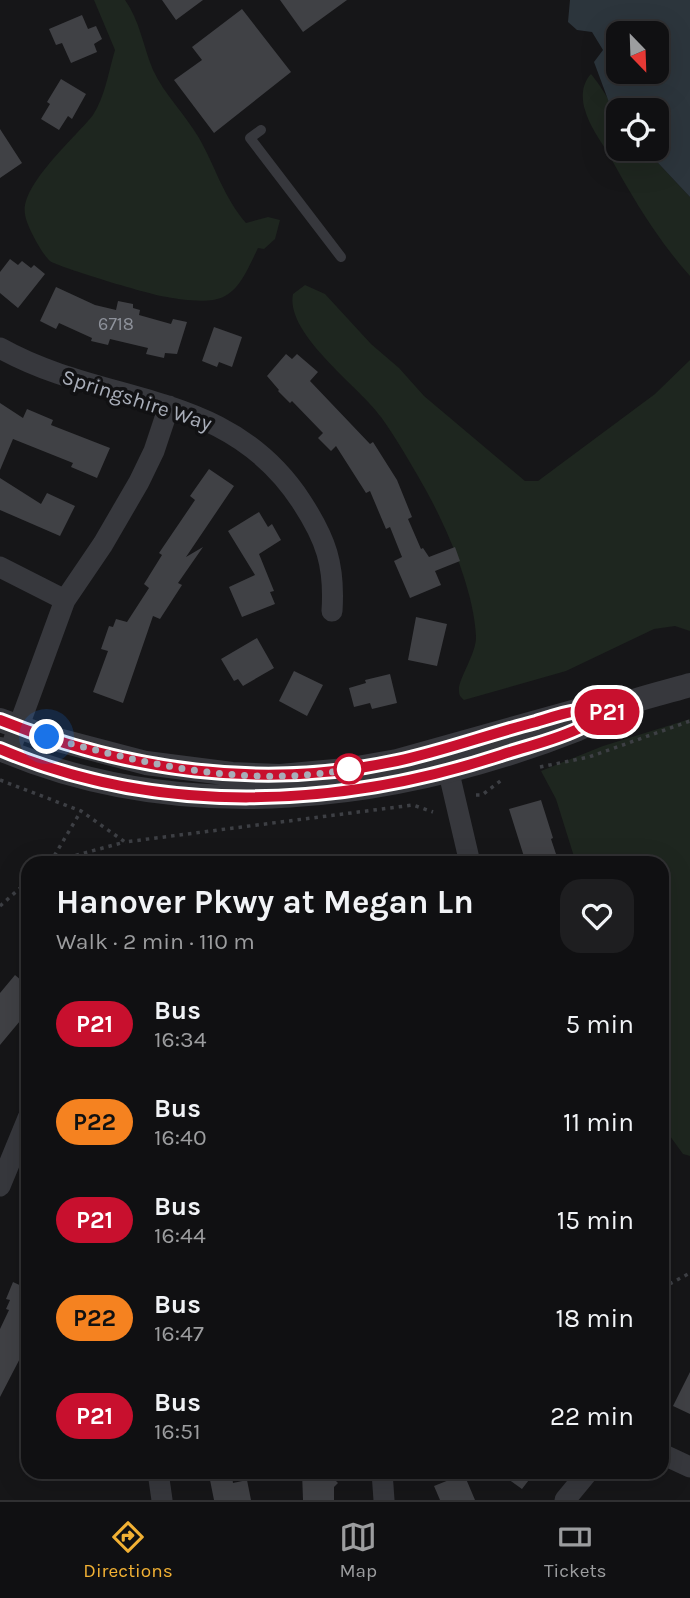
<!DOCTYPE html>
<meta charset="utf-8">
<style>
:root{--surface:#101012;--page:#1e1e20;--text:#f1f3f6;--muted:#9c9d9f;--line:#303032;--accent:#f2b134}
body{margin:0;font-family:Karla,sans-serif;background:var(--page);color:var(--text);height:100vh;display:flex;flex-direction:column;font-size:26px;white-space:nowrap}
*{box-sizing:border-box;margin:0}
p{font-size:23px;color:var(--muted)}
.icon{flex:none;width:38px;height:38px;fill:none;stroke:currentColor;stroke-width:2;stroke-linecap:round;stroke-linejoin:round}
.map{position:relative;flex:1;overflow:hidden}
.details{position:absolute;left:21px;top:856px;width:648px;height:623px;display:flex;flex-direction:column;background:var(--surface);border-radius:21px;box-shadow:0 7px 28px #0002,0 0 0 2px var(--line)}
.details>*{flex:none}
.badge{padding:0 14px;border-radius:23px;font-size:24px;line-height:46px}
.needle{width:46px;rotate:157deg}
.fabs{position:absolute;left:606px;top:21px;display:grid;gap:14px}
.fabs a{display:grid;place-items:center;width:63px;height:63px;border-radius:14px;background:var(--surface);box-shadow:0 7px 28px #0002,0 0 0 2px var(--line);font-size:35px}
.you{position:absolute;width:35px;height:35px;margin:-18px;border:5px solid #fff;border-radius:50%;background:#1a73e8;box-shadow:0 0 0 10px #1a73e833}
.map>.badge{position:absolute;translate:-50% -50%;box-shadow:0 0 0 4px #fff}
.round{display:grid;place-items:center;flex:none;width:74px;height:74px;border-radius:21px;background:var(--page)}
.summary{display:flex;align-items:center;justify-content:space-between;height:119px;padding:0 35px}
h1{font-size:33px;font-weight:700;line-height:52px}
ul{padding:0;list-style:none}
li{display:flex;align-items:center;gap:21px;height:98px;padding:0 35px}
li div{flex:1}
li b{display:block;font-size:26px}
li em{font-style:normal}
li .badge{min-width:77px;font-weight:700;text-align:center}
.tabs{display:flex;justify-content:space-around;align-items:center;height:98px;border-top:2px solid var(--line);background:var(--surface);font-size:19px;color:var(--muted)}
.tabs a{display:grid;justify-items:center;gap:4px}
.tabs .on{color:var(--accent)}
.map>svg:first-child{display:block}
</style>
<div class="map">
<svg width="690" height="1500" viewBox="0 0 690 1500">
<rect width="100%" height="100%" fill="#161618"/>
<!-- green -->
<path fill="#1e261f" d="M 94,0 L 125,0 C 140,21 143,46 153,70 C 164,94 185,114 199,138 C 215,166 224,198 246,223 L 268,217 L 280,220 L 275,239 L 264,249 L 258,248 C 250,264 241,288 225,296 C 211,304 183,300 167,297 C 154,296 58,267 50,261 C 42,254 26,225 25,214 C 20,185 76,137 93,115 C 105,97 109,70 115,50 Z
M 591,74 C 598,82 617,111 618,119 C 619,129 618,139 618,149 L 645,149 L 690,197 L 690,276 C 657,239 632,197 608,153 C 600,140 589,125 585,110 C 581,98 582,83 591,74 Z
M 305,285 L 325,294 L 371,344 L 399,368 L 424,396 L 525,481 L 538,481 L 655,394 L 690,360 L 690,631 L 675,626 L 654,629 L 566,671 L 464,700 C 461,697 459,696 459,691 C 457,681 477,653 476,636 C 474,590 446,525 423,485 C 410,462 396,438 381,417 C 360,387 285,334 293,294 Z
M 690,719 L 690,1156 L 683,1154 L 662,1125 L 662,863 L 576,863 L 556,799 L 541,771 L 603,746 Z"/>
<!-- water -->
<path fill="#2c353c" fill-rule="evenodd" d="M 570,0 L 690,0 L 690,197 L 645,149 L 656,149 L 656,110 L 618,110 L 618,116 L 610,105 L 594,62 L 603,50 L 592,32 L 577,30 L 568,22 ZM 618,33 L 656,33 L 656,72 L 618,72 Z"/>
<!-- building -->
<path fill="#404145" d="M 162,0 L 203,0 L 176,20 Z
M 280,0 L 347,0 L 303,32 Z
M 242,9 L 291,72 L 214,133 L 174,80 L 202,60 L 192,47 Z
M 82,15 L 88,29 L 96,26 L 102,39 L 94,44 L 97,52 L 71,63 L 62,43 L 56,45 L 49,29 Z
M 61,79 L 86,94 L 72,119 L 68,116 L 59,130 L 41,119 L 50,104 L 47,102 Z
M 0,129 L 22,163 L 0,178 Z
M 10,259 L 18,265 L 22,261 L 31,268 L 34,265 L 45,274 L 18,308 L 0,293 L 0,272 Z
M 56,287 L 95,305 L 116,310 L 118,301 L 133,304 L 133,308 L 140,310 L 139,315 L 171,324 L 173,319 L 187,322 L 177,354 L 165,353 L 164,358 L 146,354 L 148,348 L 110,339 L 108,345 L 91,341 L 92,338 L 59,323 L 56,329 L 40,321 Z
M 214,327 L 242,337 L 232,367 L 219,362 L 217,367 L 202,361 Z
M 286,354 L 292,359 L 297,354 L 318,372 L 310,381 L 370,444 L 373,442 L 397,480 L 412,517 L 408,519 L 421,549 L 423,548 L 429,557 L 455,547 L 460,561 L 435,571 L 441,585 L 410,598 L 394,561 L 402,557 L 390,527 L 386,529 L 370,491 L 366,493 L 336,446 L 331,451 L 318,438 L 323,433 L 292,401 L 290,403 L 278,391 L 279,390 L 267,376 Z
M 0,403 L 23,418 L 27,409 L 53,420 L 51,425 L 110,448 L 97,478 L 71,467 L 73,463 L 13,439 L 0,470 Z
M 209,469 L 234,486 L 186,557 L 203,547 L 178,583 L 182,585 L 160,619 L 153,616 L 123,703 L 93,692 L 108,651 L 101,649 L 109,626 L 113,627 L 116,619 L 127,622 L 149,588 L 144,584 L 162,555 L 159,553 L 195,500 L 190,496 Z
M 0,478 L 41,504 L 47,493 L 75,506 L 60,536 L 0,510 Z
M 259,512 L 268,527 L 272,524 L 281,540 L 259,554 L 274,591 L 270,592 L 275,604 L 242,617 L 229,587 L 255,575 L 228,531 Z
M 416,617 L 447,624 L 437,666 L 408,660 Z
M 257,638 L 274,668 L 243,686 L 238,679 L 234,681 L 221,659 Z
M 294,671 L 323,685 L 307,716 L 279,701 Z
M 390,674 L 397,703 L 372,709 L 370,703 L 354,707 L 349,688 L 366,683 L 365,680 Z
M 541,800 L 553,838 L 551,839 L 559,863 L 526,863 L 509,809 Z
M 15,975 L 28,986 L 28,1000 L 20,1010 L 25,1015 L 0,1045 L 0,993 Z
M 13,1282 L 28,1289 L 28,1343 L 0,1397 L 0,1329 L 9,1310 L 6,1309 L 10,1300 L 6,1299 Z
M 690,1372 L 690,1414 L 673,1406 Z
M 302,1472 L 334,1472 L 334,1479 L 338,1483 L 334,1487 L 334,1500 L 303,1500 Z
M 498,1472 L 535,1472 L 522,1489 Z
M 464,1474 L 475,1500 L 440,1500 L 434,1486 Z
M 232,1476 L 233,1483 L 247,1480 L 251,1500 L 214,1500 L 210,1480 Z"/>
<g fill="none" stroke-linecap="round" stroke-linejoin="round">
<!-- path -->
<path stroke="#3d3f44" stroke-width="3.5" stroke-dasharray="3.5 5" stroke-linecap="butt" d="M 540,767 L 589,757 L 690,721
M 0,780 L 81,811 L 125,842 L 413,805 L 433,812
M 476,795 L 482,795 L 503,779
M 51,862 L 125,842
M 50,863 L 81,811
M 0,906 L 28,881
M 662,1288 L 690,1273"/>
<!-- service -->
<path stroke="#37383d" stroke-width="10" d="M 261,130 L 250,138 L 341,257"/>
<!-- minor -->
<path stroke="#37383d" stroke-width="21" d="M 0,348 C 105,407 227,388 301,501 C 326,539 335,565 332,611
M 0,567 L 65,600
M 13,742 L 65,600 L 103,544 L 139,482 L 154,451 L 169,406
M 445,756 L 470,863
M 0,1186 L 28,1118
M 662,1454 L 690,1467
M 158,1472 L 162,1500
M 382,1472 L 384,1500
M 565,1500 L 588,1472"/>
<!-- tertiary -->
<path stroke="#37383d" stroke-width="24" d="M 0,720 L 47,737 L 146,763 L 232,774 L 280,776 L 346,770 L 397,761 L 576,711 L 608,711
M 0,749 C 185,828 395,801 578,729 C 589,725 598,715 609,710 C 634,699 664,693 690,685"/>
</g>
<g fill="none" stroke-linecap="round" stroke-linejoin="round">
<defs>
<path id="line" d="M 0,720 C 126,771 263,790 397,761 C 444,751 489,734 536,722 C 549,718 563,713 577,711 C 587,710 598,711 609,710 C 600,716 591,723 582,727 C 557,740 527,746 501,755 C 340,808 158,817 0,749"/>
</defs>
<!-- line casing -->
<use href="#line" stroke="#fff" stroke-width="16"/>
<!-- line -->
<use href="#line" stroke="#c8102e" stroke-width="10"/>
<!-- walk -->
<path stroke="#a8adb8" stroke-width="7" stroke-dasharray="0 12.6" d="M 47,737 C 143,764 249,789 349,769"/>
</g>
<!-- markers -->
<circle fill="#fff" stroke="#c8102e" stroke-width="3.5" cx="349" cy="769" r="14"/>
<g text-anchor="middle" stroke-width="7" stroke-linejoin="round" paint-order="stroke">
<!-- number labels -->
<g font-size="18" fill="#8e929b">
<text x="116" y="330">6718</text>
</g>
<!-- street labels -->
<g font-size="21" fill="#a8adb8" stroke="#111113">
<text transform="translate(137 400) rotate(18)" y="7">Springshire Way</text>
</g>
</g>
</svg>
<div class="fabs">
<a><svg class="needle" viewBox="-14 -14 28 28"><path d="M0-13l5 13h-10z" fill="#e53935"/><path d="M0 13l5-13h-10z" fill="#9c9d9f"/></svg></a>
<a><svg class="icon" aria-label="locate" viewBox="0 0 24 24"><circle cx="12" cy="12" r="6"/><path d="M12 2v4M12 18v4M2 12h4M18 12h4"/></svg></a>
</div>
<div class="you" style="left:47px;top:737px"></div>
<b class="badge" style="left:607px;top:712px;background:#c8102e;color:#fff">P21</b>
<section class="details">
<div class="summary"><div><h1>Hanover Pkwy at Megan Ln</h1><p>Walk · 2 min · 110 m</p></div><a class="round"><svg class="icon" aria-label="heart" viewBox="0 0 24 24"><path d="M12 20l-8-8c-3-5 5-10 8-4 3-6 11-1 8 4z"/></svg></a></div>
<ul>
<li><span class="badge" style="background:#c8102e;color:#fff">P21</span><div><b>Bus</b><p>16:34</p></div><em>5 min</em></li>
<li><span class="badge" style="background:#f58220;color:#111">P22</span><div><b>Bus</b><p>16:40</p></div><em>11 min</em></li>
<li><span class="badge" style="background:#c8102e;color:#fff">P21</span><div><b>Bus</b><p>16:44</p></div><em>15 min</em></li>
<li><span class="badge" style="background:#f58220;color:#111">P22</span><div><b>Bus</b><p>16:47</p></div><em>18 min</em></li>
<li><span class="badge" style="background:#c8102e;color:#fff">P21</span><div><b>Bus</b><p>16:51</p></div><em>22 min</em></li>
</ul>
</section>
</div>
<nav class="tabs">
<a class="on"><svg class="icon" aria-label="directions" viewBox="0 0 24 24"><path d="M12 3l9 9-9 9-9-9zM9 14v-3h6M13 9l2 2-2 2"/></svg>Directions</a>
<a><svg class="icon" aria-label="map" viewBox="0 0 24 24"><path d="M3 6l6-2 6 2 6-2v14l-6 2-6-2-6 2zM9 4v14M15 6v14"/></svg>Map</a>
<a><svg class="icon" aria-label="tickets" viewBox="0 0 24 24"><path d="M3 7h18v10H3zM15 7v10"/></svg>Tickets</a>
</nav>
